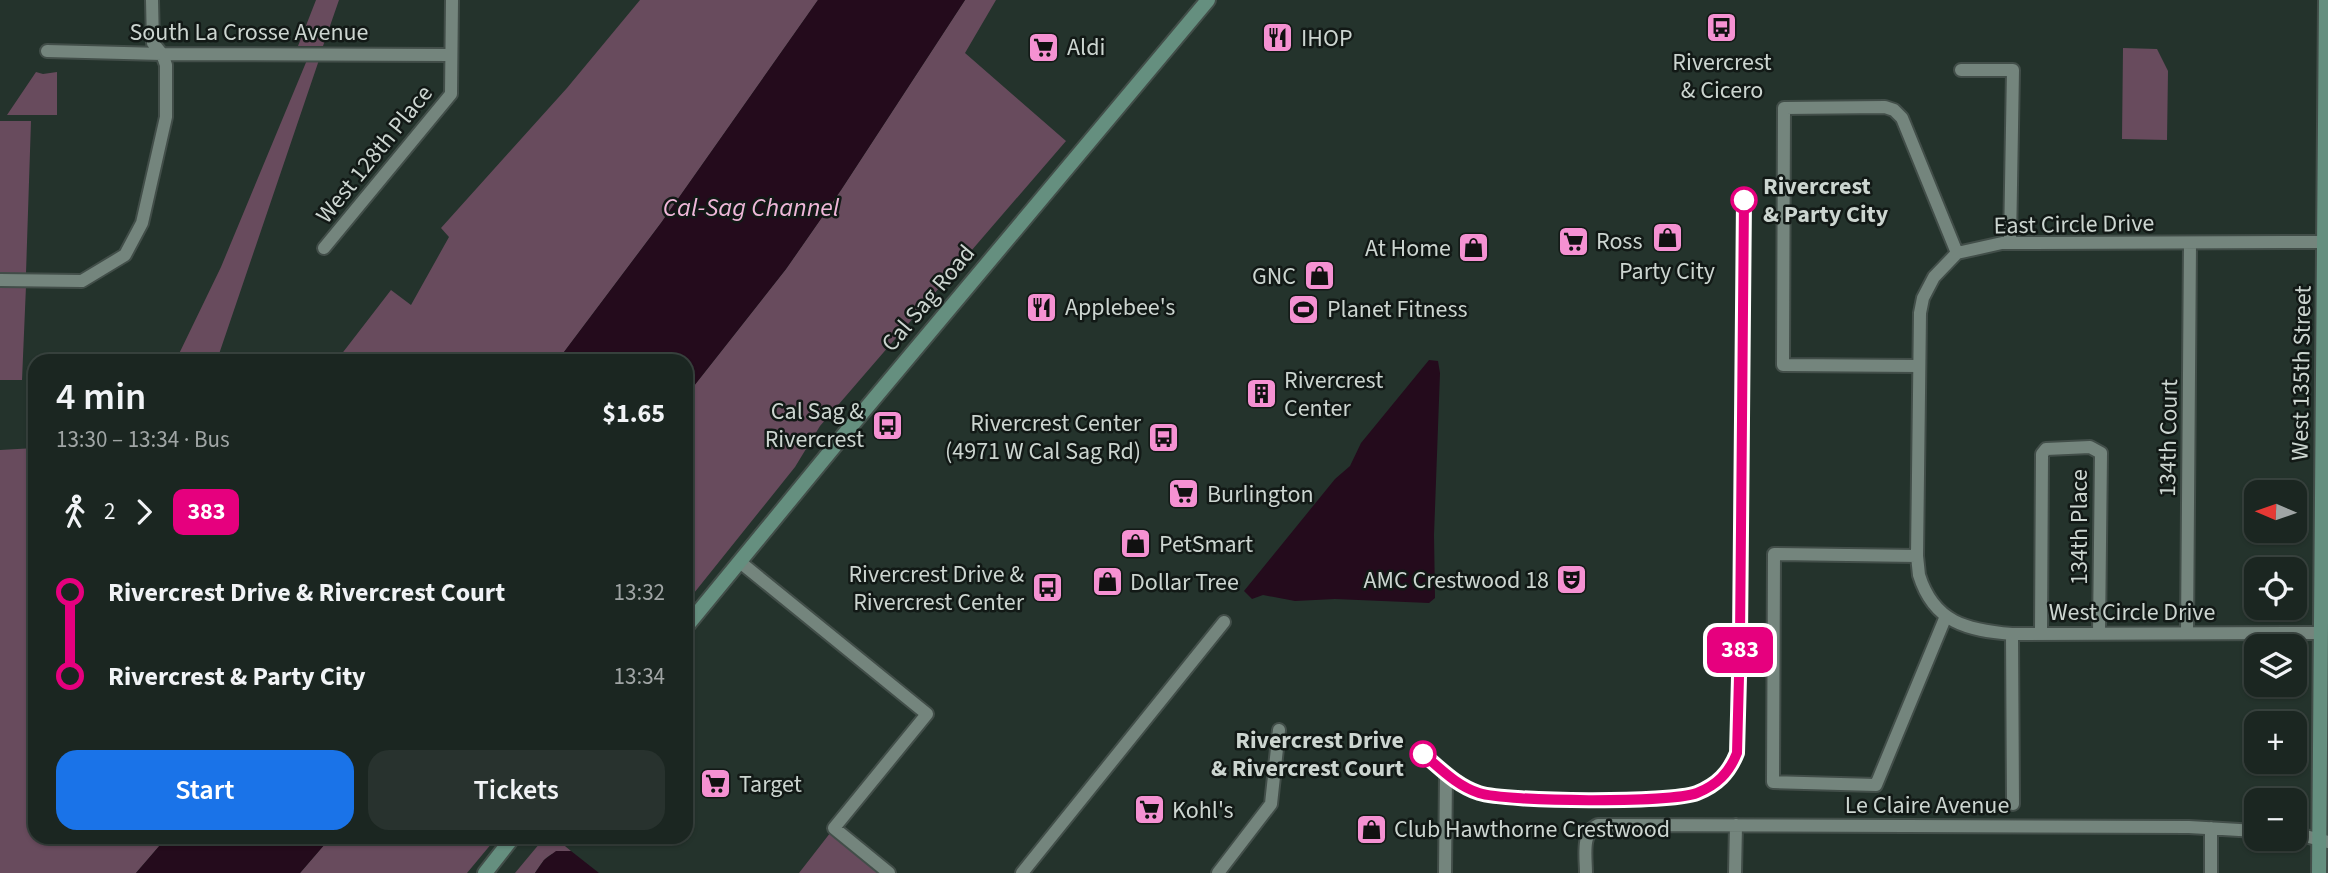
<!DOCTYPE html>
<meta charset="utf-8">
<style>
:root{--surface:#1b2621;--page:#28322e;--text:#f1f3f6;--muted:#a0a5a5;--line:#39433f;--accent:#1a73e8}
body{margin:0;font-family:"Source Sans 3",sans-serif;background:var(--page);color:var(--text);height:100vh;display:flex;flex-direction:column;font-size:26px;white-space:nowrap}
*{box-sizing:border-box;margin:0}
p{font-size:23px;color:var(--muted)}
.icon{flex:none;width:38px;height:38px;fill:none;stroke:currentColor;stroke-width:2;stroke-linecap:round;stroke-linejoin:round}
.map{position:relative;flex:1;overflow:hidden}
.drawer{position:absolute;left:28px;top:354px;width:665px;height:490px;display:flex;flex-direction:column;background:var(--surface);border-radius:21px;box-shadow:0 2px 5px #0004,0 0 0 2px var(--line)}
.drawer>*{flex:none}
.badge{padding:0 14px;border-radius:10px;font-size:24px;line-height:46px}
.needle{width:46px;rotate:272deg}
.tools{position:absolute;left:2244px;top:480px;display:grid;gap:14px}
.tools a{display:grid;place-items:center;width:63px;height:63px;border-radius:14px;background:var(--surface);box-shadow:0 2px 5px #0004,0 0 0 2px var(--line);font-size:35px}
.map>.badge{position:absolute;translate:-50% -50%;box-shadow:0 0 0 4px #fff}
.legs{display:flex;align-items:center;gap:10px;height:77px;padding:0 28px;font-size:23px}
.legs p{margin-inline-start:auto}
.headline{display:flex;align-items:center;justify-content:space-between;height:119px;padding:0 28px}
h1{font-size:38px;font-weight:600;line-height:52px}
.primary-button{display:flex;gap:14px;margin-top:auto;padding:14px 28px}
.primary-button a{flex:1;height:80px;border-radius:21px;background:var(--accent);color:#fff;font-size:28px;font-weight:600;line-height:80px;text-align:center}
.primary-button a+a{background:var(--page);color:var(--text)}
ul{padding:0 28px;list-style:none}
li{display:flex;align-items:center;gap:24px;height:84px;font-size:26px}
li i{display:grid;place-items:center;width:10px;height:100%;margin:0 9px;background:currentColor}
li i::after{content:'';width:18px;height:18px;margin:-9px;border:5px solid;border-radius:50%;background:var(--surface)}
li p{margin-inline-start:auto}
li:first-child i{background:linear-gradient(#0000 50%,currentColor 0)}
li:last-child i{background:linear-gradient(currentColor 50%,#0000 0)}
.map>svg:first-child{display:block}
</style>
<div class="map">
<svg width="2328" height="873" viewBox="0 0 2328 873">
<rect width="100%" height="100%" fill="#24332c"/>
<!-- green -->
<path fill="#684b5d" d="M 316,0 L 339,0 L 323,46 L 298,46 Z
M 640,0 L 818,0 L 661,223 L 558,360 L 337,360 L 391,290 L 411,305 L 449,237 L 441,228 L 567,88 Z
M 965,0 L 996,0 L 965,53 L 1066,141 L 820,426 L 795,467 L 686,603 L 686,396 L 786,269 L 841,190 Z
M 2123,48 L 2157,49 L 2168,71 L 2167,140 L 2122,139 Z
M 307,60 L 319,60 L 217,360 L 176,360 L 221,267 Z
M 36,72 L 43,74 L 57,72 L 57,115 L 7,115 Z
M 0,121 L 31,121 L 26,273 L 0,273 Z
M 0,285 L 26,286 L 22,380 L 0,380 Z
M 35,448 L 35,836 L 167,837 L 136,873 L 0,873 L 0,450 Z
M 834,828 L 889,873 L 799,873 Z
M 331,837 L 497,837 L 467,873 L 300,873 Z
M 545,837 L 554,837 L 571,851 C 550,851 546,856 535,873 L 515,873 Z"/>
<!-- water -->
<path fill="#240b1c" d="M 818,0 L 965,0 L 841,190 L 786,269 L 686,396 L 686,360 L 558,360 L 661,223 Z
M 1429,360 L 1438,361 L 1440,373 L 1434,535 L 1435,598 L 1429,603 L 1335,599 L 1295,601 L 1263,595 L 1252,599 L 1244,591 L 1335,479 L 1350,466 L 1361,443 Z
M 167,837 L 167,836 L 331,837 L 300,873 L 136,873 Z
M 556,851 L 571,851 L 599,873 L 535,873 L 544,860 Z"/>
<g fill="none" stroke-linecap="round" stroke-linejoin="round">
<defs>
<path id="street" d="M 47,51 L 162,54 L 451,55
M 1961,70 L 2013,70 L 2010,243
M 324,248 L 451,94 L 452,0
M 0,280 L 82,281 L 125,255 L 142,223 L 166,117 L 166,65 L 162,54 L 153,43 L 152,0
M 1918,366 L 1783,365 L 1784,108 L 1885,107 L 1894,110 L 1902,118 L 1957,253
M 1917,556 L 1774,554 L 1773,782 L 1876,785 L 1946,616
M 740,562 L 927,714 L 834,828 L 889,873
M 2041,633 L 2042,454 L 2046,449 L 2090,447 L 2101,453 L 2099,633
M 2187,633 L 2190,243
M 2321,633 L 2012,634 C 1967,630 1934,623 1919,575 L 1917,556 L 1920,313 L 1923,298 L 1934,277 L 1957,253 L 2002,243 L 2325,242
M 2012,634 L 2013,804
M 2211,828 L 2211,873
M 2294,833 L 2328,842
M 1022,873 L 1224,622
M 1218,873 L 1271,804 L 1279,730
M 1445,873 L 1446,775
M 1586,873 C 1586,857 1581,832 1598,825 L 2189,827 L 2256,831
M 1735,873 L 1736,825"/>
<path id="secondary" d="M 686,627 L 847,431 L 1208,0
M 485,873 L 514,836
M 2319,873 L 2326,0"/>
</defs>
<!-- street casing -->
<use href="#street" stroke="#424e49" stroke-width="16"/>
<!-- secondary casing -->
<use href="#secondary" stroke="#424e49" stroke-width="18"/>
<!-- street -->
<use href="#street" stroke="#74857d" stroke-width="12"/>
<!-- secondary -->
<use href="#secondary" stroke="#658f7f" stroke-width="14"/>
</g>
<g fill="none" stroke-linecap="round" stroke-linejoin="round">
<defs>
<path id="line-1" d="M 1423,754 C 1441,769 1457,786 1479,793 C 1507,802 1671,803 1697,793 C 1717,785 1729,773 1737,753 L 1740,639 L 1744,200"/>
</defs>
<!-- line-1 casing -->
<use href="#line-1" stroke="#fff" stroke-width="16"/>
<!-- line-1 -->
<use href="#line-1" stroke="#e6007e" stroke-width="10"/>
</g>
<!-- icons -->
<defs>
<symbol id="bus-square" viewBox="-11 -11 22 22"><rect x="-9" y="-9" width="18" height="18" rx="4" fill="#f591d2" stroke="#121916"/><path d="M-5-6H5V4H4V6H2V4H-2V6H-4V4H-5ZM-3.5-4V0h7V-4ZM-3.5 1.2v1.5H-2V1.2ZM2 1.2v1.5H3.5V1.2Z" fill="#111"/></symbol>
<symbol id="restaurant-square" viewBox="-11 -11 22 22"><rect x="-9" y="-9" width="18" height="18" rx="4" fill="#f591d2" stroke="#121916"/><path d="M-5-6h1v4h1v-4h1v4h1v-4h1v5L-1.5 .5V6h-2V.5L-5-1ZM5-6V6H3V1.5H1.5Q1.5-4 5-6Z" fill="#111"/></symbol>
<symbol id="supermarket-square" viewBox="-11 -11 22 22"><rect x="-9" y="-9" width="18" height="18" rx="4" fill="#f591d2" stroke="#121916"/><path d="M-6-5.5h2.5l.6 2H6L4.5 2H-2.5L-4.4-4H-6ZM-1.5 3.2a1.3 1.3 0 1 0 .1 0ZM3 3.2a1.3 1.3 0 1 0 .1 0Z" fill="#111"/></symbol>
<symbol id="shop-square" viewBox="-11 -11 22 22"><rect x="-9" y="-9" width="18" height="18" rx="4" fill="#f591d2" stroke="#121916"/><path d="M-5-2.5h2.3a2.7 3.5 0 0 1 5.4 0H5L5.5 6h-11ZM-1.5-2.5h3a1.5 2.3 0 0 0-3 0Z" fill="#111"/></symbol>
<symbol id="stadium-square" viewBox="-11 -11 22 22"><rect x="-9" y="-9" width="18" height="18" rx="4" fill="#f591d2" stroke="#121916"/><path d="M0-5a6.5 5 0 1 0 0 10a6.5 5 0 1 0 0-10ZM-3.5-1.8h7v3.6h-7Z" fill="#111"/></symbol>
<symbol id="building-square" viewBox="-11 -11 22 22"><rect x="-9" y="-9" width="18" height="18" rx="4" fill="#f591d2" stroke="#121916"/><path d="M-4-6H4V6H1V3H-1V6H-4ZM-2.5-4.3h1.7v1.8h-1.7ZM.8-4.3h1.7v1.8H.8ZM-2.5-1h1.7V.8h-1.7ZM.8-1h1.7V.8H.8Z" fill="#111"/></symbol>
<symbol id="theatre-square" viewBox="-11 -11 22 22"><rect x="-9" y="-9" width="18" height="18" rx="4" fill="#f591d2" stroke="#121916"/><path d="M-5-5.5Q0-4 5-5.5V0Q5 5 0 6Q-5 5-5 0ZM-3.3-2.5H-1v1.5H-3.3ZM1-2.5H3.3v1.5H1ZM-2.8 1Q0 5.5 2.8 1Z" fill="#111"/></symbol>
</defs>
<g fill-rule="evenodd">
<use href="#bus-square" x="1704" y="10" width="35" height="35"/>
<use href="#restaurant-square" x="1260" y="20" width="35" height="35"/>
<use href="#supermarket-square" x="1026" y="30" width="35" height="35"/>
<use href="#shop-square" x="1650" y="220" width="35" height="35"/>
<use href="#supermarket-square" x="1556" y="224" width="35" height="35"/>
<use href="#shop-square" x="1456" y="230" width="35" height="35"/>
<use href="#shop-square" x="1302" y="258" width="35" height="35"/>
<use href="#restaurant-square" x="1024" y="290" width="35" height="35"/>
<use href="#stadium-square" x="1286" y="292" width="35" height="35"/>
<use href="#building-square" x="1244" y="376" width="35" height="35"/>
<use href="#bus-square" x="870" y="408" width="35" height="35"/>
<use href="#bus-square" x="1146" y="420" width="35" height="35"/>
<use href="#supermarket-square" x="1166" y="476" width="35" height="35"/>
<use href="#shop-square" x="1118" y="526" width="35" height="35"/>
<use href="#theatre-square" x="1554" y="562" width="35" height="35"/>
<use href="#shop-square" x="1090" y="564" width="35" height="35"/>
<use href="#bus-square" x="1030" y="570" width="35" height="35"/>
<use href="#supermarket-square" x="698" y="766" width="35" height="35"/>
<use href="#supermarket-square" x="1132" y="792" width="35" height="35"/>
<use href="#shop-square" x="1354" y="812" width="35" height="35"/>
</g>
<!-- markers -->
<g fill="#fff" stroke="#e6007e" stroke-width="3.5">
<circle cx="1744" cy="200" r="12"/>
<circle cx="1423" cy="754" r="12"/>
</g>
<g text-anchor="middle" stroke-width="5" stroke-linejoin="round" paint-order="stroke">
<!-- street labels -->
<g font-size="24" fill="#ccd5d0" stroke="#121916">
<text x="249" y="40">South La Crosse Avenue</text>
<text transform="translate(374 154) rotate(-51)" y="8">West 128th Place</text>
<text transform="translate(2074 224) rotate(-1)" y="8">East Circle Drive</text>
<text transform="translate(928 298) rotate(-50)" y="8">Cal Sag Road</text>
<text transform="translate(2301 373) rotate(-89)" y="8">West 135th Street</text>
<text transform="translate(2168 438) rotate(-89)" y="8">134th Court</text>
<text transform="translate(2079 527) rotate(-90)" y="8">134th Place</text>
<text x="2132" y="620">West Circle Drive</text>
<text x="1927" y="813">Le Claire Avenue</text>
</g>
<!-- poi labels -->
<g font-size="24" fill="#ccd5d0" stroke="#121916" text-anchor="start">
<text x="1301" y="46">IHOP</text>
<text x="1067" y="55">Aldi</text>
<text x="1722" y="70" text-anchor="middle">Rivercrest<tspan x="1722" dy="28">&amp; Cicero</tspan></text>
<text x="1596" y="249">Ross</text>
<text x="1451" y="256" text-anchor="end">At Home</text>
<text x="1667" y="279" text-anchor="middle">Party City</text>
<text x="1296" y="284" text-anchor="end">GNC</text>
<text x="1065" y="315">Applebee's</text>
<text x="1327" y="317">Planet Fitness</text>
<text x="1284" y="388">Rivercrest<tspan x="1284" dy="28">Center</tspan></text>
<text x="864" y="419" text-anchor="end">Cal Sag &amp;<tspan x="864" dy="28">Rivercrest</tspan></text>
<text x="1141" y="431" text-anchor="end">Rivercrest Center<tspan x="1141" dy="28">(4971 W Cal Sag Rd)</tspan></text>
<text x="1207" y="502">Burlington</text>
<text x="1159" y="552">PetSmart</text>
<text x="1024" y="582" text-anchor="end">Rivercrest Drive &amp;<tspan x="1024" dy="28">Rivercrest Center</tspan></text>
<text x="1549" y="588" text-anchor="end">AMC Crestwood 18</text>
<text x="1130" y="590">Dollar Tree</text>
<text x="739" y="792">Target</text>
<text x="1172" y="818">Kohl's</text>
<text x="1394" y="837">Club Hawthorne Crestwood</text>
</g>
<!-- stop labels -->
<g font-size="24" font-weight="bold" fill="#ccd5d0" stroke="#121916" text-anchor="start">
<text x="1763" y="194">Rivercrest<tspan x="1763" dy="28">&amp; Party City</tspan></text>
<text x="1404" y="748" text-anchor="end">Rivercrest Drive<tspan x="1404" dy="28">&amp; Rivercrest Court</tspan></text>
</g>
<!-- water labels -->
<g font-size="26" font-style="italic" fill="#efb7d9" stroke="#121916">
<text x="751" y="216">Cal-Sag Channel</text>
</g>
</g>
</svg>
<div class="tools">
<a><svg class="needle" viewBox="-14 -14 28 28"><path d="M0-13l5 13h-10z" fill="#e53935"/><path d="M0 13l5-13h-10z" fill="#a0a5a5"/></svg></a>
<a><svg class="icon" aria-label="locate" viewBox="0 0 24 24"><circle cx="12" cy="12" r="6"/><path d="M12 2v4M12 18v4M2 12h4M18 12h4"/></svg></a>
<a><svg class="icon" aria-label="layers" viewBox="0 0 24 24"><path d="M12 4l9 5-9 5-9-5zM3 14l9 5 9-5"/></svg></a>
<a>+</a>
<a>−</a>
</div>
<b class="badge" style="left:1740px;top:650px;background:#e6007e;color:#fff">383</b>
<section class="drawer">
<div class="headline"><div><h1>4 min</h1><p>13:30 – 13:34 · Bus</p></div><b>$1.65</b></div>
<div class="legs"><svg class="icon" aria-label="walk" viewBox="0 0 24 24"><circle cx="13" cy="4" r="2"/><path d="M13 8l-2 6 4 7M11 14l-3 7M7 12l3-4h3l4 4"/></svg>2<svg class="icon" aria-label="forward" viewBox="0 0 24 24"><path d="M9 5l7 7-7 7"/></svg><b class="badge" style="background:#e6007e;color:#fff">383</b></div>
<ul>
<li><i style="color:#e6007e"></i><b>Rivercrest Drive &amp; Rivercrest Court</b><p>13:32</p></li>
<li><i style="color:#e6007e"></i><b>Rivercrest &amp; Party City</b><p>13:34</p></li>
</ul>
<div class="primary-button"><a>Start</a><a>Tickets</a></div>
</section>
</div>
